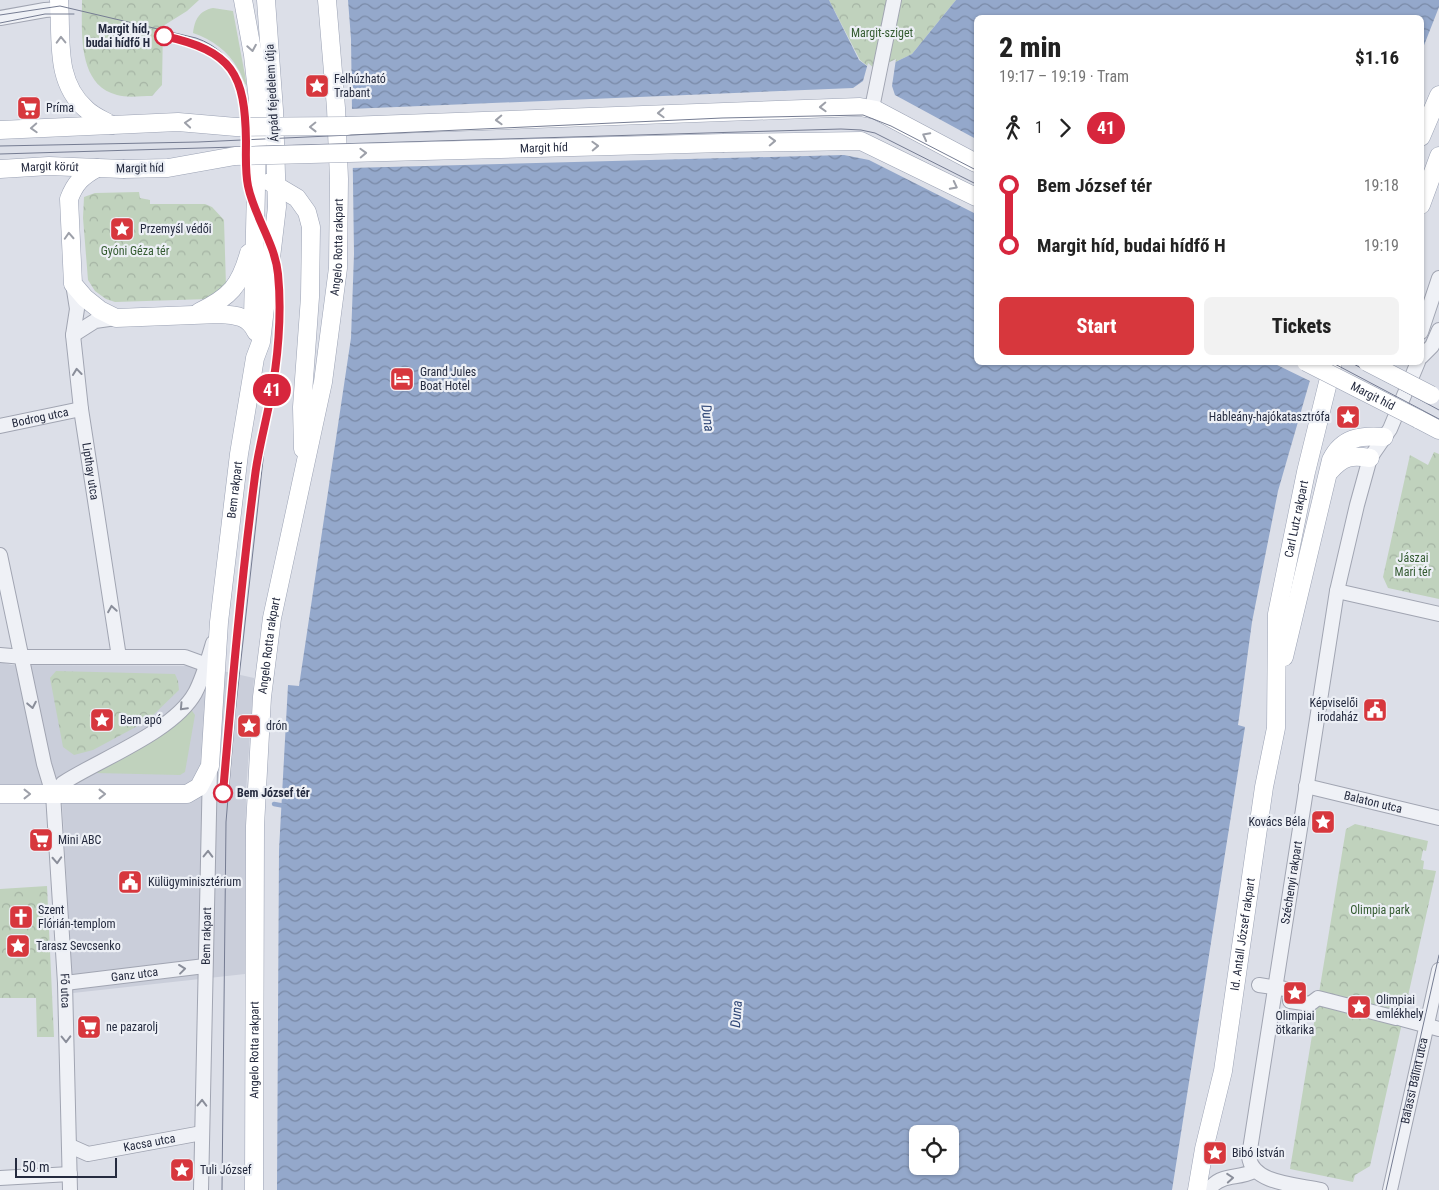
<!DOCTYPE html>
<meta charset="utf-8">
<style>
:root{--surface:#fff;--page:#f2f2f2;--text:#222;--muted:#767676;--accent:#d7373d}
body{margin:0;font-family:"Roboto Condensed",sans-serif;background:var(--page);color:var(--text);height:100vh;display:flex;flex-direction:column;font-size:19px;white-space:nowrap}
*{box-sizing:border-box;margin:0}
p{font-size:16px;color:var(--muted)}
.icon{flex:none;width:28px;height:28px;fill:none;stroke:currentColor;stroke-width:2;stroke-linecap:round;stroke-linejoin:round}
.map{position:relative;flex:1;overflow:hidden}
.panel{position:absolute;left:974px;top:15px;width:450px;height:350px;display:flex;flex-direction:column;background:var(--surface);border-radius:8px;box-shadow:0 1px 4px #0004}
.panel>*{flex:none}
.badge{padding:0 10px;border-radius:16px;font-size:18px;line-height:32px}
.fabs{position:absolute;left:909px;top:1125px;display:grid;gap:10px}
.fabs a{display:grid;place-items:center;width:50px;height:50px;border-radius:8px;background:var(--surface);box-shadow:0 1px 4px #0004;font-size:25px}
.scale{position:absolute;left:15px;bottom:12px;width:102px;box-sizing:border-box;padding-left:5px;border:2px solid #252b3f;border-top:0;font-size:14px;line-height:18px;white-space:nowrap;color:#252b3f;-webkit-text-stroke:4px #eceff5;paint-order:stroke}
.map>.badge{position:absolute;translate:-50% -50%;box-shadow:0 0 0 2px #fff}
.legs{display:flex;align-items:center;gap:8px;height:55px;padding:0 25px;font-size:16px}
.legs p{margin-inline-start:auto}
.head{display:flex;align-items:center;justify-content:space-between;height:85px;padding:0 25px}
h1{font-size:28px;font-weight:800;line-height:38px}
.cta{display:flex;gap:10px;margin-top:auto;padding:10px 25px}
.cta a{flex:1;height:58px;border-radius:8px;background:var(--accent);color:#fff;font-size:20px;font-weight:800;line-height:58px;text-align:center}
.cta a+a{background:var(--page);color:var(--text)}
ul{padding:0 25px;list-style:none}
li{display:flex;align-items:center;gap:18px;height:60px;font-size:19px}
li i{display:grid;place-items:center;width:8px;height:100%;margin:0 6px;background:currentColor}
li i::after{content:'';width:12px;height:12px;margin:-6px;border:4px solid;border-radius:50%;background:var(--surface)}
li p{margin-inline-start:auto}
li:first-child i{background:linear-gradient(#0000 50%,currentColor 0)}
li:last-child i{background:linear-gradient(currentColor 50%,#0000 0)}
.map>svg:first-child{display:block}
</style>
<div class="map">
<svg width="1439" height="1190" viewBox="0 0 1439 1190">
<defs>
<pattern id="forest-crowns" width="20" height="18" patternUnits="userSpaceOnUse" patternTransform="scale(1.25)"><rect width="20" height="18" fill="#c0d2bd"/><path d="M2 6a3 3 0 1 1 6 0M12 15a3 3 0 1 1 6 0" fill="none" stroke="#a5b4a4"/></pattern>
<pattern id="water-waves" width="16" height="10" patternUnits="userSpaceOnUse" patternTransform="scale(1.25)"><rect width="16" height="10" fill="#94a8cb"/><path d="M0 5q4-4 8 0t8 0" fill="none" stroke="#7989a6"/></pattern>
</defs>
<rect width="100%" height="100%" fill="#dcdfe8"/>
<!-- built -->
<path fill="#caceda" d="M 0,662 L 12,665 L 200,666 L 254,678 L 246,791 L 245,974 L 73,993 L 62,803 L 0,803 Z"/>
<!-- grass -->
<path fill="#c0d2bd" d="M 213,8 L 233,11 L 247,86 C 243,82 242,74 238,69 C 228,51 213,40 193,33 C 195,19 199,11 213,8 Z
M 190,708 L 195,715 L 185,772 L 180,775 L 96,773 L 102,766 L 161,736 Z"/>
<!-- forest -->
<path fill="url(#forest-crowns)" d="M 82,0 L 199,0 L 187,11 L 163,26 L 162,85 L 152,96 C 141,96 127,98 117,95 C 77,85 82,31 82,0 Z
M 829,0 L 956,0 L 912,54 L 875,72 L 860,60 Z
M 139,192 L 140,198 L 150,200 L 150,204 L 205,204 L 212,207 L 224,220 L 226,286 L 209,299 L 115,302 L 106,299 L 95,291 L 88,280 L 83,218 L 84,197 L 95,193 Z
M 1434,452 L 1439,454 L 1439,599 L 1388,588 L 1383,577 L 1410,455 L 1428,465 Z
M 56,671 L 175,674 L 178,681 L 179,690 L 147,721 L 93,750 L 74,755 L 63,747 L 50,678 Z
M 1355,824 L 1428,841 L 1426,851 L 1423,850 L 1421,860 L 1424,861 L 1423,869 L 1436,871 L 1370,1166 L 1355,1175 L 1353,1182 L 1290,1169 L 1346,829 Z
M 47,886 L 54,1037 L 37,1037 L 36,998 L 0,998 L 0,889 Z"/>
<!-- water -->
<path fill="url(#water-waves)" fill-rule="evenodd" d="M 348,0 L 829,0 L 859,60 L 875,72 L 912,54 L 956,0 L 1439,0 L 1439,7 L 1421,53 L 1421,18 L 976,18 L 976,362 L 1315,363 L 1278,491 L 1252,622 L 1238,725 L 1245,727 L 1172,1190 L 277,1190 L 279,850 L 288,685 L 299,686 L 351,338 L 354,254 L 351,39 ZM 918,1134 L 950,1134 L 950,1166 L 918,1166 Z"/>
<!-- pier -->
<path fill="#dcdfe8" d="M 896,59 L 892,86 L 895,95 L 976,139 L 976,214 L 869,160 L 844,155 L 350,168 L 349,109 L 853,88 L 863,81 L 868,63 L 875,69 Z
M 1318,362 L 1312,382 L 1273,363 Z"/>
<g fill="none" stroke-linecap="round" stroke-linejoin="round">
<!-- stream -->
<path stroke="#94a8cb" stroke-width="4.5" d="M 274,804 L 285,806"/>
<defs>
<g id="minor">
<path d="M 0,18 L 45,10 L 60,9"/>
<path d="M 872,108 L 894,0"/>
<path id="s1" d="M 73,284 L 77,309 L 73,335 L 81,409 L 119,657"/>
<path d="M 1421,332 L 1439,278"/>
<path d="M 73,335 L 95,321 L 116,318"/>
<path d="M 1421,357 L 1432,346 L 1439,330"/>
<path id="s2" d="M 0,426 L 81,409"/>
<path id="s3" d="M 0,555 L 44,764 L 53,794 L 65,983 L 70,1190"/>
<path d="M 1337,591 L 1439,614"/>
<path d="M 0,655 L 23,657 L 185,657 L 207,665 L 210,671"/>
<path id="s4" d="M 1306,786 L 1439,818"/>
<path d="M 53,794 L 63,783 C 100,759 173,732 195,693 C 203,678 208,660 213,643"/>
<path id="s5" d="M 65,983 L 205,966"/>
<path d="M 1259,985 L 1292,990 L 1290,1001 L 1310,1004 L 1318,998 L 1396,1018"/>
<path d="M 1402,1019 L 1439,1029"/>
<path id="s6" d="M 70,1146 L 88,1154 L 202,1133"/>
<path d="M 0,1178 L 70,1174"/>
<path id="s7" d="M 201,1190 L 210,767"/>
<path d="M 1211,1190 L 1212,1186 C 1224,1174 1238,1179 1254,1171"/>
<path id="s8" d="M 1321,1190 C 1299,1185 1251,1184 1249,1156 L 1337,591 L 1357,505 L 1370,458 L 1390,429 L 1418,362"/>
<path id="s9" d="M 1390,1190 L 1439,970"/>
</g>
<g id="major">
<path d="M 59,0 C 62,38 54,81 86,109 C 93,116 103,120 112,125"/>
<path d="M 243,0 L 253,55 L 258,101 L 253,318"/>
<path d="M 347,126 L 860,107 L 876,110 L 976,163"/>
<path d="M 0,130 L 111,125"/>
<path d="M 1421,137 L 1439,95"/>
<path d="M 724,143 L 861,141 L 976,197"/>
<path d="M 97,168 C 82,176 75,183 69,199 L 73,284 L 85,298 L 100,310 L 116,318 L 219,314 C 236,315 249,316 256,332"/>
<path id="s10" d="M 0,169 L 49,166 L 123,169"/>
<path d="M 270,182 L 297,198 L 307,212 L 311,227 L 310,297 L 302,407 L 303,449"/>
<path d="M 1421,205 L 1439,156"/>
<path d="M 199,312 C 230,297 240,286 249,253"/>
<path d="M 1418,419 L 1439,430"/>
<path d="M 1330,471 C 1343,456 1352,455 1370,458"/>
<path d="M 1284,657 L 1331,460 C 1342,438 1360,435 1384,437"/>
<path id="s11" d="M 0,794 L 187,794 L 199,787 L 210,766 L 219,622 L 239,454 L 255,358 L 261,342 L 277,207 L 274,110 L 266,0"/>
<path id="s12" d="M 254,1190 L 255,826 L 262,697 L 272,618 L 323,382 L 338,268 L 339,179 L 336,108 L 327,0"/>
<path id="s13" d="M 1197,1190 L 1204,1149 L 1223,1071 L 1264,787 L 1276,728 L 1277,614 L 1306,472 L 1333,362"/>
</g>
</defs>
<!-- minor casing -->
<use href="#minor" stroke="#a1a5b2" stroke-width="16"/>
<!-- major casing -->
<use href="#major" stroke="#9ba2b4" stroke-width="19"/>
<!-- minor -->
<use href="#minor" stroke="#eff1f6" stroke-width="14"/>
<!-- major -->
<use href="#major" stroke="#fff" stroke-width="18"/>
<!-- tram -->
<path stroke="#757c92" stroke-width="1" d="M 0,15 L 60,6 L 196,38 C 217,45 233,61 242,81 C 253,109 243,150 247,180 C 251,207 267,230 275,256 C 282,277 278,302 278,324 L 235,714 L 226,822 L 222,1190
M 0,23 L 45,14 L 74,14
M 0,146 L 198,142 L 722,118 L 863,115 L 891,126 L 976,170
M 0,154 L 841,129 L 861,130 L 875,133 L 976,184
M 1331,362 L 1439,419
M 1350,362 L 1439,410
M 233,658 L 237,621
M 1386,1190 L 1439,955"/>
<defs>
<g id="major-bridge">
<path d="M 112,125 L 178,122 L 236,127 L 347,126"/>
<path id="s14" d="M 123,169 L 168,168 L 235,156 L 724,143"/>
<path id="s15" d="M 1306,362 L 1418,419"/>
<path d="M 1367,362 L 1431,395"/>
</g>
</defs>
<!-- major-bridge casing -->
<use href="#major-bridge" stroke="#9ba2b4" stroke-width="19" stroke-linecap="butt"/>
<!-- major-bridge -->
<use href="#major-bridge" stroke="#fff" stroke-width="18"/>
</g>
<!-- one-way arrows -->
<defs><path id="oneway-chevron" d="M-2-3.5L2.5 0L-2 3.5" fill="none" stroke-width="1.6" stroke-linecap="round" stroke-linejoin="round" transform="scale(1.25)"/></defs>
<g stroke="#9da0a9">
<use href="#oneway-chevron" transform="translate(61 40) rotate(-91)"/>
<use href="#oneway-chevron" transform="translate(252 48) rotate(80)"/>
<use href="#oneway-chevron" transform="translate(823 107) rotate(178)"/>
<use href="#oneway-chevron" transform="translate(661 113) rotate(178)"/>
<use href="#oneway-chevron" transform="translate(499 120) rotate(178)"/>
<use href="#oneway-chevron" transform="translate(188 123) rotate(-175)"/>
<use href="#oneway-chevron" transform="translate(313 127) rotate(179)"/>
<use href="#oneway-chevron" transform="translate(34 128) rotate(177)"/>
<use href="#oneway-chevron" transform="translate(926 136) rotate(-152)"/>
<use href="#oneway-chevron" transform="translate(772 141) rotate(-2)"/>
<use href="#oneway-chevron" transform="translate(595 146) rotate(-2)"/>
<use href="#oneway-chevron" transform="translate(363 153) rotate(-2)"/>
<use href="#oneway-chevron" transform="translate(954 186) rotate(27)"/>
<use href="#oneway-chevron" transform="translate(69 236) rotate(-93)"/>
<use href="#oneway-chevron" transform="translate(27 794)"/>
<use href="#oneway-chevron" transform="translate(102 794)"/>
</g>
<g stroke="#8a8e9a">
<use href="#oneway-chevron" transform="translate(77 372) rotate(-96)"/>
<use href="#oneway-chevron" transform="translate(112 609) rotate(-99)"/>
<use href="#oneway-chevron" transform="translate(32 705) rotate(79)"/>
<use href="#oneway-chevron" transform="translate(183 707) rotate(133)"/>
<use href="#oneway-chevron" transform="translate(208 854) rotate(-89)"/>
<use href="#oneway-chevron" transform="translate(57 860) rotate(87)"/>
<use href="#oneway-chevron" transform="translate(182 969) rotate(-7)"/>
<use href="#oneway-chevron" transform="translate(66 1039) rotate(89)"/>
<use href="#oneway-chevron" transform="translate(202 1103) rotate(-89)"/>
<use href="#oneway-chevron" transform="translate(1230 1178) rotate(-4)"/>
</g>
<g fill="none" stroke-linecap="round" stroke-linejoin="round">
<defs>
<path id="line-1" d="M 164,36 C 233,51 245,74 246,141 C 246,156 245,171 248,186 C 254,216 275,243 278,274 C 282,314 278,361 270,400 C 265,426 258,451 255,476 C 241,582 232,687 223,793"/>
</defs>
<!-- line-1 casing -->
<use href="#line-1" stroke="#fff" stroke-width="11"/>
<!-- line-1 -->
<use href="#line-1" stroke="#d7263d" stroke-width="8"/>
</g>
<!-- icons -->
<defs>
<symbol id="sight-square" viewBox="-11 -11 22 22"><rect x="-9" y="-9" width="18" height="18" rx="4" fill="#d7373d" stroke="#eceff5"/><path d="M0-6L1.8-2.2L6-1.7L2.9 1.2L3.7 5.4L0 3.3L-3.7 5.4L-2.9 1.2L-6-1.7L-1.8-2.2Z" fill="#fff"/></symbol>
<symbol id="supermarket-square" viewBox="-11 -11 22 22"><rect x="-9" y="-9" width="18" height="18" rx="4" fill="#d7373d" stroke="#eceff5"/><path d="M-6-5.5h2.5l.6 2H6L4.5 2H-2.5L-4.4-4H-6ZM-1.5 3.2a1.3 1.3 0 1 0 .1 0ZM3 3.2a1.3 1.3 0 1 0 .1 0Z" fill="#fff"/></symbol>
<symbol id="hotel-square" viewBox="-11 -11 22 22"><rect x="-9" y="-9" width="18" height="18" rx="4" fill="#d7373d" stroke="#eceff5"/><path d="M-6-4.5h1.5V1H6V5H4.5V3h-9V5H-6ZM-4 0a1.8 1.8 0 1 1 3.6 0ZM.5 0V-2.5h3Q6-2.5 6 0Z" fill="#fff"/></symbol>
<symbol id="civic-square" viewBox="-11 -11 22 22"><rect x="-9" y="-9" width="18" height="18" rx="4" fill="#d7373d" stroke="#eceff5"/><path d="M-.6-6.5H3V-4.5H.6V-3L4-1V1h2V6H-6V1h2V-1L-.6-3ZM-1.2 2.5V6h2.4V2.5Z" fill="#fff"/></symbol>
<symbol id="church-square" viewBox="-11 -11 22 22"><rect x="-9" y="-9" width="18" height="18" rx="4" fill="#d7373d" stroke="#eceff5"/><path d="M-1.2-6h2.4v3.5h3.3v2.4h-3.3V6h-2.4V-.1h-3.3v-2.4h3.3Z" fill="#fff"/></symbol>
</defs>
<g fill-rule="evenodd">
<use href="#sight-square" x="303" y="72" width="28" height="28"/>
<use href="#supermarket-square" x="15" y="94" width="28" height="28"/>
<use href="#sight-square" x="108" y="215" width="28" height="28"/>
<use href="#hotel-square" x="388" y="365" width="28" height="28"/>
<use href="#sight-square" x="1334" y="403" width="28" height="28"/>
<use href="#civic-square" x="1361" y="696" width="28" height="28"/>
<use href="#sight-square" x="88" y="706" width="28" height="28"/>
<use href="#sight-square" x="235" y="712" width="28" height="28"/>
<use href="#sight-square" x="1309" y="808" width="28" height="28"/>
<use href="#supermarket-square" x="27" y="826" width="28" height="28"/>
<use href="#civic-square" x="116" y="868" width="28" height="28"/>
<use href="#church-square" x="7" y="903" width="28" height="28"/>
<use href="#sight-square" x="4" y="932" width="28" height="28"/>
<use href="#sight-square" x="1281" y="979" width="28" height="28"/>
<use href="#sight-square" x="1345" y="993" width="28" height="28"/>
<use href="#supermarket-square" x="75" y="1013" width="28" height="28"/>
<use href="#sight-square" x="1201" y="1139" width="28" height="28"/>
<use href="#sight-square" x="168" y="1156" width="28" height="28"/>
</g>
<!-- markers -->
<g fill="#fff" stroke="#d7263d" stroke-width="2.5">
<circle cx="164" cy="36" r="9"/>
<circle cx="223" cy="793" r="9"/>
</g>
<g text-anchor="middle" stroke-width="4.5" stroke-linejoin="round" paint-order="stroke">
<!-- stop labels -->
<g font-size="12" font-weight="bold" fill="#252b3f" stroke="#eceff5" text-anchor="end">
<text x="150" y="33">Margit híd,<tspan x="150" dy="14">budai hídfő H</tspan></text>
<text x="237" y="797" text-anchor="start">Bem József tér</text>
</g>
<!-- park labels -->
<g font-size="12" fill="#345b31" stroke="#eceff5">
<text x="882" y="37">Margit-sziget</text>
<text x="135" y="255">Gyóni Géza tér</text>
<text x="1413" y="562">Jászai<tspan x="1413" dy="14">Mari tér</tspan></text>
<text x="1380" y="914">Olimpia park</text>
</g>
<!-- poi labels -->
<g font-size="12" fill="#252b3f" stroke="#eceff5" text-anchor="start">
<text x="334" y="83">Felhúzható<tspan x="334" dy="14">Trabant</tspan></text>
<text x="46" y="112">Príma</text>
<text x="140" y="233">Przemyśl védői</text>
<text x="420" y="376">Grand Jules<tspan x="420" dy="14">Boat Hotel</tspan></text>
<text x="1330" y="421" text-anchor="end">Hableány-hajókatasztrófa</text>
<text x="1358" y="707" text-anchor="end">Képviselői<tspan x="1358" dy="14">irodaház</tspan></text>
<text x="120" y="724">Bem apó</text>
<text x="266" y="730">drón</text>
<text x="1306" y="826" text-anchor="end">Kovács Béla</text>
<text x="58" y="844">Mini ABC</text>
<text x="148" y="886">Külügyminisztérium</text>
<text x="38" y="914">Szent<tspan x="38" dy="14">Flórián-templom</tspan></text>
<text x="36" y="950">Tarasz Sevcsenko</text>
<text x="1376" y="1004">Olimpiai<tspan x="1376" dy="14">emlékhely</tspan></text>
<text x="1295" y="1020" text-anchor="middle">Olimpiai<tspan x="1295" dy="14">ötkarika</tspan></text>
<text x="106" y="1031">ne pazarolj</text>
<text x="1232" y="1157">Bibó István</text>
<text x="200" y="1174">Tuli József</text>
</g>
<!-- street labels -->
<g font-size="12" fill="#252b3f" stroke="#eceff5">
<text transform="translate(272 93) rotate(-93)" y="4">Árpád fejedelem útja</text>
<text dy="4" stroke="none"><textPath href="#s14" startOffset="422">Margit híd</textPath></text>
<text dy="4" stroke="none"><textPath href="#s10" startOffset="50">Margit körút</textPath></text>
<text transform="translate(140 168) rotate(-1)" y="4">Margit híd</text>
<text dy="4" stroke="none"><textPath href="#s12" startOffset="950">Angelo Rotta rakpart</textPath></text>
<text dy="4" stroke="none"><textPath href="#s15" startOffset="75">Margit híd</textPath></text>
<text dy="4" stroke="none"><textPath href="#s2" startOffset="41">Bodrog utca</textPath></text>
<text dy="4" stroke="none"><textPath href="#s1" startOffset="189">Lipthay utca</textPath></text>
<text dy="4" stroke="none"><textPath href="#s11" startOffset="502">Bem rakpart</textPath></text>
<text dy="4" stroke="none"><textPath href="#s13" startOffset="680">Carl Lutz rakpart</textPath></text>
<text dy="4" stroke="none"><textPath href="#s12" startOffset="545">Angelo Rotta rakpart</textPath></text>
<text dy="4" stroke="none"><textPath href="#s4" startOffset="69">Balaton utca</textPath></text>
<text dy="4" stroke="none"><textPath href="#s8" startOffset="362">Széchenyi rakpart</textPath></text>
<text dy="4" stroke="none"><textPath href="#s13" startOffset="260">Id. Antall József rakpart</textPath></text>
<text dy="4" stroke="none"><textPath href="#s7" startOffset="254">Bem rakpart</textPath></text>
<text dy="4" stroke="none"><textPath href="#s5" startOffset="70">Ganz utca</textPath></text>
<text dy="4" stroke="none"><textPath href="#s3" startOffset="442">Fő utca</textPath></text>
<text dy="4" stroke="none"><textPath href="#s12" startOffset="140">Angelo Rotta rakpart</textPath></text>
<text dy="4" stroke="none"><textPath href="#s9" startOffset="112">Balassi Bálint utca</textPath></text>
<text dy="4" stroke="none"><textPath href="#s6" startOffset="82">Kacsa utca</textPath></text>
</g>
<!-- water labels -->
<g font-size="14" font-style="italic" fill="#2d4575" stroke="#eceff5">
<text transform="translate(708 418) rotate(82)" y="5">Duna</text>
<text transform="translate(736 1014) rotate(-86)" y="5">Duna</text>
</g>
</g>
</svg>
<div class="fabs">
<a><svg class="icon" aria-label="locate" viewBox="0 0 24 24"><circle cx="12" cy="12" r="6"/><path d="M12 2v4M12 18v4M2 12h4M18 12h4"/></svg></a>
</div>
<div class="scale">50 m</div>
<b class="badge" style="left:272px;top:390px;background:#d7263d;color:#fff">41</b>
<section class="panel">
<div class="head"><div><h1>2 min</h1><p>19:17 – 19:19 · Tram</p></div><b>$1.16</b></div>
<div class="legs"><svg class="icon" aria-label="walk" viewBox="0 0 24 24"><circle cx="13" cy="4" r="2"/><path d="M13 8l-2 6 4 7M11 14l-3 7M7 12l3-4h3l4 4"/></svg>1<svg class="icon" aria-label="forward" viewBox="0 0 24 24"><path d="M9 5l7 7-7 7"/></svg><b class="badge" style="background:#d7263d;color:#fff">41</b></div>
<ul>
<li><i style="color:#d7263d"></i><b>Bem József tér</b><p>19:18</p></li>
<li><i style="color:#d7263d"></i><b>Margit híd, budai hídfő H</b><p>19:19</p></li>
</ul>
<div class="cta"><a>Start</a><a>Tickets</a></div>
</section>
</div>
